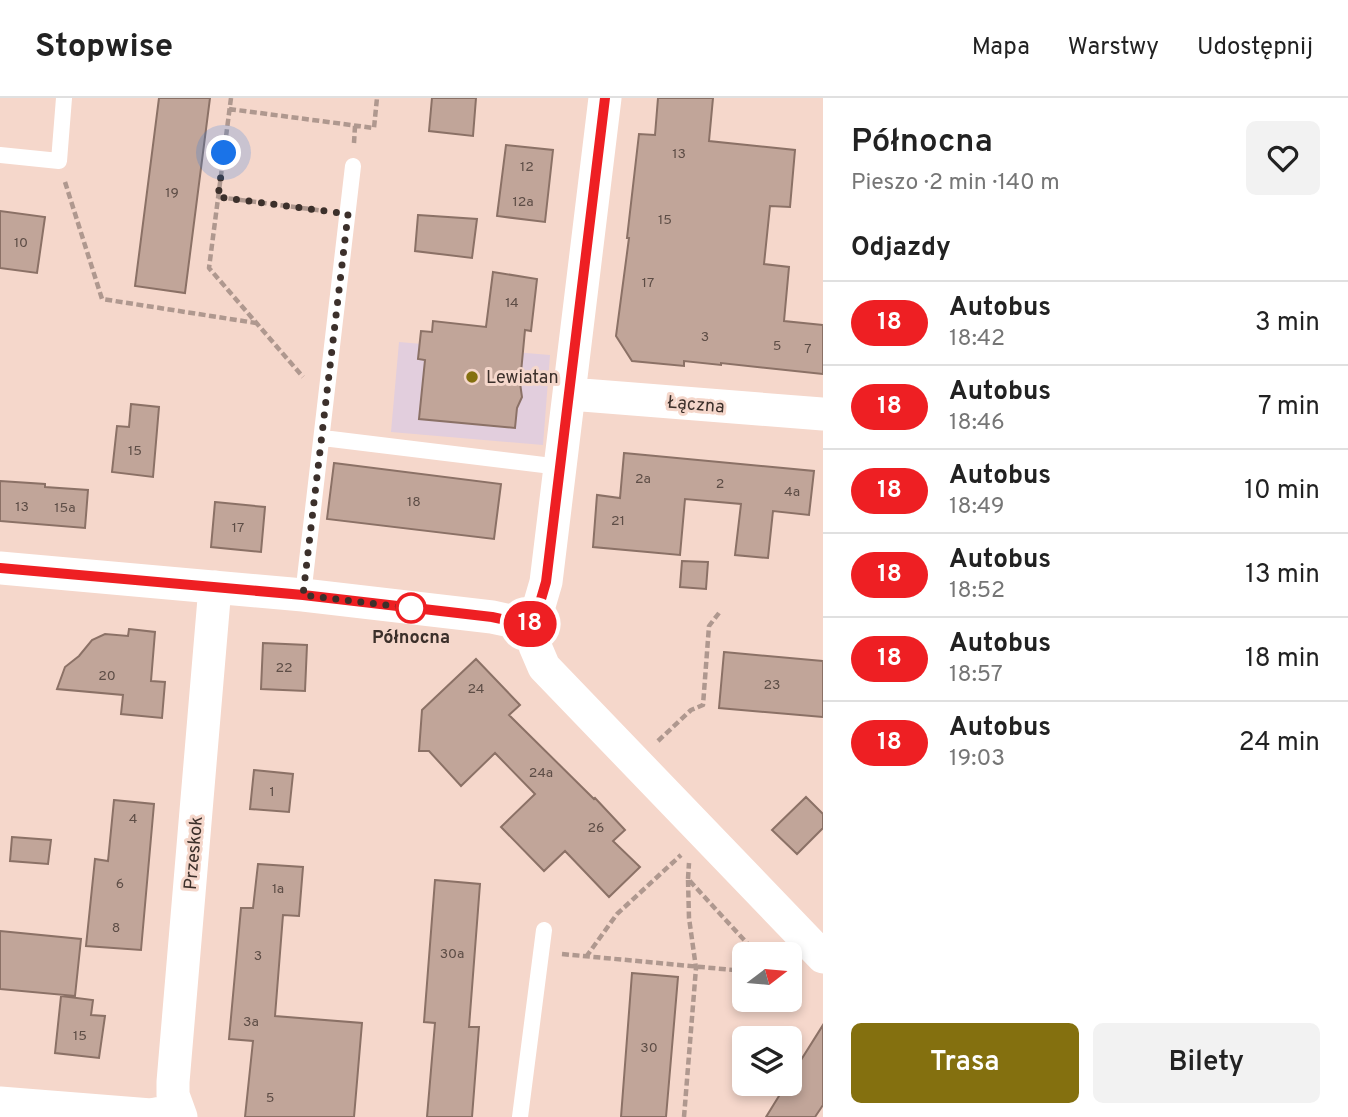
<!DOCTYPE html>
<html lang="pl">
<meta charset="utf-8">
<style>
:root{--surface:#fff;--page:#f2f2f2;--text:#222;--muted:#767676;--line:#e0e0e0;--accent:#84700f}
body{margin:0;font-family:Overpass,sans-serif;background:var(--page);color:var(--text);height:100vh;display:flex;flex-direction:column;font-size:26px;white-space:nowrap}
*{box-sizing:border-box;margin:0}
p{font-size:23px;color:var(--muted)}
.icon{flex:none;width:38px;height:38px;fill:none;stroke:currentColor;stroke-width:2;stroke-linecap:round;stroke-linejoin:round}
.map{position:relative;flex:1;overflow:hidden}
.drawer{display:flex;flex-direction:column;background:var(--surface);width:525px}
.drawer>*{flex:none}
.badge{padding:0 14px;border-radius:23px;font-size:24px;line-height:46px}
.needle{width:46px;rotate:74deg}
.fabs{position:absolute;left:732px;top:844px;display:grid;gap:14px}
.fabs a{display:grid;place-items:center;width:70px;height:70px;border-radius:10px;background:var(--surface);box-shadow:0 4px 10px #0003;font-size:35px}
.you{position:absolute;width:35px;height:35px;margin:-18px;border:5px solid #fff;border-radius:50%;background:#1a73e8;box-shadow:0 0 0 10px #1a73e833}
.map>.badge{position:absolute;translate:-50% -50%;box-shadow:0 0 0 4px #fff}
h2{padding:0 28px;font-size:26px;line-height:63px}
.round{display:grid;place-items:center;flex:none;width:74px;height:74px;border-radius:10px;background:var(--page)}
.summary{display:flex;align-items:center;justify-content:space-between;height:119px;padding:0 28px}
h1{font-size:33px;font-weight:600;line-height:52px}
.button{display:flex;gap:14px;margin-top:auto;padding:14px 28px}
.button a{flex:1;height:80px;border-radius:10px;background:var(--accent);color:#fff;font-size:28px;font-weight:600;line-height:80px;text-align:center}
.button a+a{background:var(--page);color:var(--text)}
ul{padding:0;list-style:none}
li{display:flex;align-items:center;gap:21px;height:84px;padding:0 28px;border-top:2px solid var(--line)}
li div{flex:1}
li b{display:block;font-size:26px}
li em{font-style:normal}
li .badge{min-width:77px;font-weight:700;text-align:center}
header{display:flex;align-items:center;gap:42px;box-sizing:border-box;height:98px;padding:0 35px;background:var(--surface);border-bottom:2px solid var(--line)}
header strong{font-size:33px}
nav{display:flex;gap:38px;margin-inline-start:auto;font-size:24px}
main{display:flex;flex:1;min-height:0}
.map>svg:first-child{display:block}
</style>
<header>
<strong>Stopwise</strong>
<nav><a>Mapa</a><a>Warstwy</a><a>Udostępnij</a></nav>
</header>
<main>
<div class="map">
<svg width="823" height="1019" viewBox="0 0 823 1019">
<rect width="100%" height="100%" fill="#f5d7cb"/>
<!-- commercial -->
<path fill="#e2cedd" d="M 399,244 L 550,257 L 543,347 L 391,334 Z"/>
<!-- building -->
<path fill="#c1a599" stroke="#8b7166" stroke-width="2" d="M 159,0 L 210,0 L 185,195 L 135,188 Z
M 432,0 L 476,0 L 473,38 L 429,33 Z
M 658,0 L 713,0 L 709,43 L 795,52 L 790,109 L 770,108 L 764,166 L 789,169 L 784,223 L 823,227 L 823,276 L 721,265 L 721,267 L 684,263 L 684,268 L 632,263 L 616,238 L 629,140 L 627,140 L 639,36 L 655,37 Z
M 506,47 L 553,52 L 545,124 L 497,118 Z
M 0,113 L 45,119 L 37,175 L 0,170 Z
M 418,117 L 477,121 L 472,160 L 415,153 Z
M 493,174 L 537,181 L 531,233 L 525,232 L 520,285 L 522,299 L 517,310 L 515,330 L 419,321 L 425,262 L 418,261 L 421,233 L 432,234 L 433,223 L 486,229 Z
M 131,306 L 159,309 L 153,379 L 112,374 L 117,328 L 129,329 Z
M 624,355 L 814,373 L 809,417 L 773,413 L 768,460 L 735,457 L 741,406 L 685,401 L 680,457 L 593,449 L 597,397 L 620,400 Z
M 334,365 L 501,386 L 494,441 L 327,421 Z
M 0,383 L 45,386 L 45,389 L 88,392 L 85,430 L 0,423 Z
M 215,404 L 265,409 L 261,454 L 211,449 Z
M 682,463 L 708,464 L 706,491 L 680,489 Z
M 129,531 L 155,534 L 151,583 L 165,584 L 162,620 L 121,616 L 123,597 L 57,591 L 65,569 L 79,558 L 92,542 L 105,536 L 128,538 Z
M 263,545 L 307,547 L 305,593 L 261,591 Z
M 724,554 L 823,563 L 823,619 L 719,610 Z
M 476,561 L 520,607 L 509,617 L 594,701 L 595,700 L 625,732 L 613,743 L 640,769 L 609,799 L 565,753 L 544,773 L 501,729 L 535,696 L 495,655 L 461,688 L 429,653 L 419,653 L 422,612 Z
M 254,672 L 293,676 L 289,714 L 250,711 Z
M 806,699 L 823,716 L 823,730 L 797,756 L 772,732 Z
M 114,702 L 154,706 L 141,852 L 86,848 L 95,761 L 108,763 Z
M 12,739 L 51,742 L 48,766 L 10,763 Z
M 258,766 L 303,769 L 299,818 L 283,817 L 275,918 L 362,925 L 354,1019 L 245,1019 L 253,943 L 229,941 L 241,810 L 253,810 Z
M 435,782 L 480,786 L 469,929 L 479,929 L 472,1019 L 427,1019 L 435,925 L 424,924 Z
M 0,833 L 81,841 L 75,898 L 0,891 Z
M 632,875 L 678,879 L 666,1019 L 621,1019 Z
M 61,898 L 93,902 L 91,917 L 105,918 L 99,960 L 55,955 Z
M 823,927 L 823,1007 L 815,1019 L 766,1019 L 787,985 L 789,985 L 789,981 Z"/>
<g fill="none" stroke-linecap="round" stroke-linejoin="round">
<!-- path -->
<path stroke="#af988f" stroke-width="4.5" stroke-dasharray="7 3.5" stroke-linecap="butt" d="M 231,0 L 209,170 L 303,279
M 229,11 L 374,30 L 377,0
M 354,45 L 355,28
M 65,84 L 102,201 L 256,225
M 218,99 L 325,113
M 658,643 L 691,612 L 703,607 L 709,528 L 719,515
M 688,781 L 689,765
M 562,856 L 744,873
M 586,859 L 617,816 L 681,757
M 684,1019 L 696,870 L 689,820 L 688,781 L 757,856"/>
<!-- lane -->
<path stroke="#fff" stroke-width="16" d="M 0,57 L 59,63 L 64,0
M 323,340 L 560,369
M 303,497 L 353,68
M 520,1019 L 544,832"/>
<!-- street -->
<path stroke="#fff" stroke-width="33" d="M 570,296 L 823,316
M 0,470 L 303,497 L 492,519 L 530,527
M 530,527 L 539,508 L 546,484 L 605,0
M 530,527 L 535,548 L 544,569 L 823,859
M 0,1005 L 151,1017 L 177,1012
M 181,1019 L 173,997 L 173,984 L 215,489"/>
</g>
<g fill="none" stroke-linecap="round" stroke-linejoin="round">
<defs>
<path id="line" d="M 0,470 L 303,497 L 492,519 L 530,527 L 539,508 L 546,484 L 605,0"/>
</defs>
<!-- line casing -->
<use href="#line" stroke="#fff" stroke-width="16"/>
<!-- line -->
<use href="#line" stroke="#ee1f23" stroke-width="10"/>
<!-- walk -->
<path stroke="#3c302b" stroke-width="7" stroke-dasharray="0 12.6" d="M 224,55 L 218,99 L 348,116 L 303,497 L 411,510"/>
</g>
<!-- markers -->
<circle fill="#84700f" stroke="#f5d7cb" stroke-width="2.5" cx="472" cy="279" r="7"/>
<circle fill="#fff" stroke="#ee1f23" stroke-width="3.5" cx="411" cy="510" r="14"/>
<g text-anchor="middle" stroke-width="6" stroke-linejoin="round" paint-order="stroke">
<!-- number labels -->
<g font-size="14" fill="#5d4d46">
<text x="679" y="60">13</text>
<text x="527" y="73">12</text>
<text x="172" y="99">19</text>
<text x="523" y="108">12a</text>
<text x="665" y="126">15</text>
<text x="21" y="149">10</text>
<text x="648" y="189">17</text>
<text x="512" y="209">14</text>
<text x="705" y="243">3</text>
<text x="777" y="252">5</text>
<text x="808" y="255">7</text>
<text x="135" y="357">15</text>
<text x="643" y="385">2a</text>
<text x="720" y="390">2</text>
<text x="792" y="398">4a</text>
<text x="414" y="408">18</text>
<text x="22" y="413">13</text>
<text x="65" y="414">15a</text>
<text x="618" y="427">21</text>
<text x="238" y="434">17</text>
<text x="284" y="574">22</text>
<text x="107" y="582">20</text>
<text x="772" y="591">23</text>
<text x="476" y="595">24</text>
<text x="541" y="679">24a</text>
<text x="272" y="698">1</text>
<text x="133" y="725">4</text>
<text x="596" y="734">26</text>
<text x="120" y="790">6</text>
<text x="278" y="795">1a</text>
<text x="116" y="834">8</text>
<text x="452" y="860">30a</text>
<text x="258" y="862">3</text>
<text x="251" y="928">3a</text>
<text x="80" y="942">15</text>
<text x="649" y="954">30</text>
<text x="270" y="1004">5</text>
</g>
<!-- poi labels -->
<g font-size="18" fill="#3c302b" stroke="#f5d7cb" text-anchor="start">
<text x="486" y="285">Lewiatan</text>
</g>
<!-- street labels -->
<g font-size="18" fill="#3c302b" stroke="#f5d7cb">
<text transform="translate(696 306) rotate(5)" y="6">Łączna</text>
<text transform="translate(193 755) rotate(-85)" y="6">Przeskok</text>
</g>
<!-- stop labels -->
<g font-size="18" font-weight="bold" fill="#3c302b" stroke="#f5d7cb">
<text x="411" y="545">Północna</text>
</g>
</g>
</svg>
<div class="fabs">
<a><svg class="needle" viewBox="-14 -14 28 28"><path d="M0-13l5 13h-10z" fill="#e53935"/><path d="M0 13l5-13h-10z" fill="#767676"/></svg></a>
<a><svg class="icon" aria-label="layers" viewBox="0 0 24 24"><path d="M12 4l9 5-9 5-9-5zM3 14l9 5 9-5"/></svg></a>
</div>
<div class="you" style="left:224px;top:55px"></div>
<b class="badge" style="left:530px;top:526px;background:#ee1f23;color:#fff">18</b>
</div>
<section class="drawer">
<div class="summary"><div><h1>Północna</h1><p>Pieszo · 2 min · 140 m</p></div><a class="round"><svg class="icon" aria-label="heart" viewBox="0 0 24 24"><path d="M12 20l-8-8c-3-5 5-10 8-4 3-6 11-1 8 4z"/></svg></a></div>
<h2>Odjazdy</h2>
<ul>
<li><span class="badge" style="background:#ee1f23;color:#fff">18</span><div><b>Autobus</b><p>18:42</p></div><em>3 min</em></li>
<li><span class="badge" style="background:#ee1f23;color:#fff">18</span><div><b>Autobus</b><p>18:46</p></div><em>7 min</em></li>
<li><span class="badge" style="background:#ee1f23;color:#fff">18</span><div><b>Autobus</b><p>18:49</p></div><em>10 min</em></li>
<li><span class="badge" style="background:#ee1f23;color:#fff">18</span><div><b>Autobus</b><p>18:52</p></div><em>13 min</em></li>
<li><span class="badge" style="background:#ee1f23;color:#fff">18</span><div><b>Autobus</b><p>18:57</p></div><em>18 min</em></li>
<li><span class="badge" style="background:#ee1f23;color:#fff">18</span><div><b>Autobus</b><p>19:03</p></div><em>24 min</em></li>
</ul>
<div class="button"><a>Trasa</a><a>Bilety</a></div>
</section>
</main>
